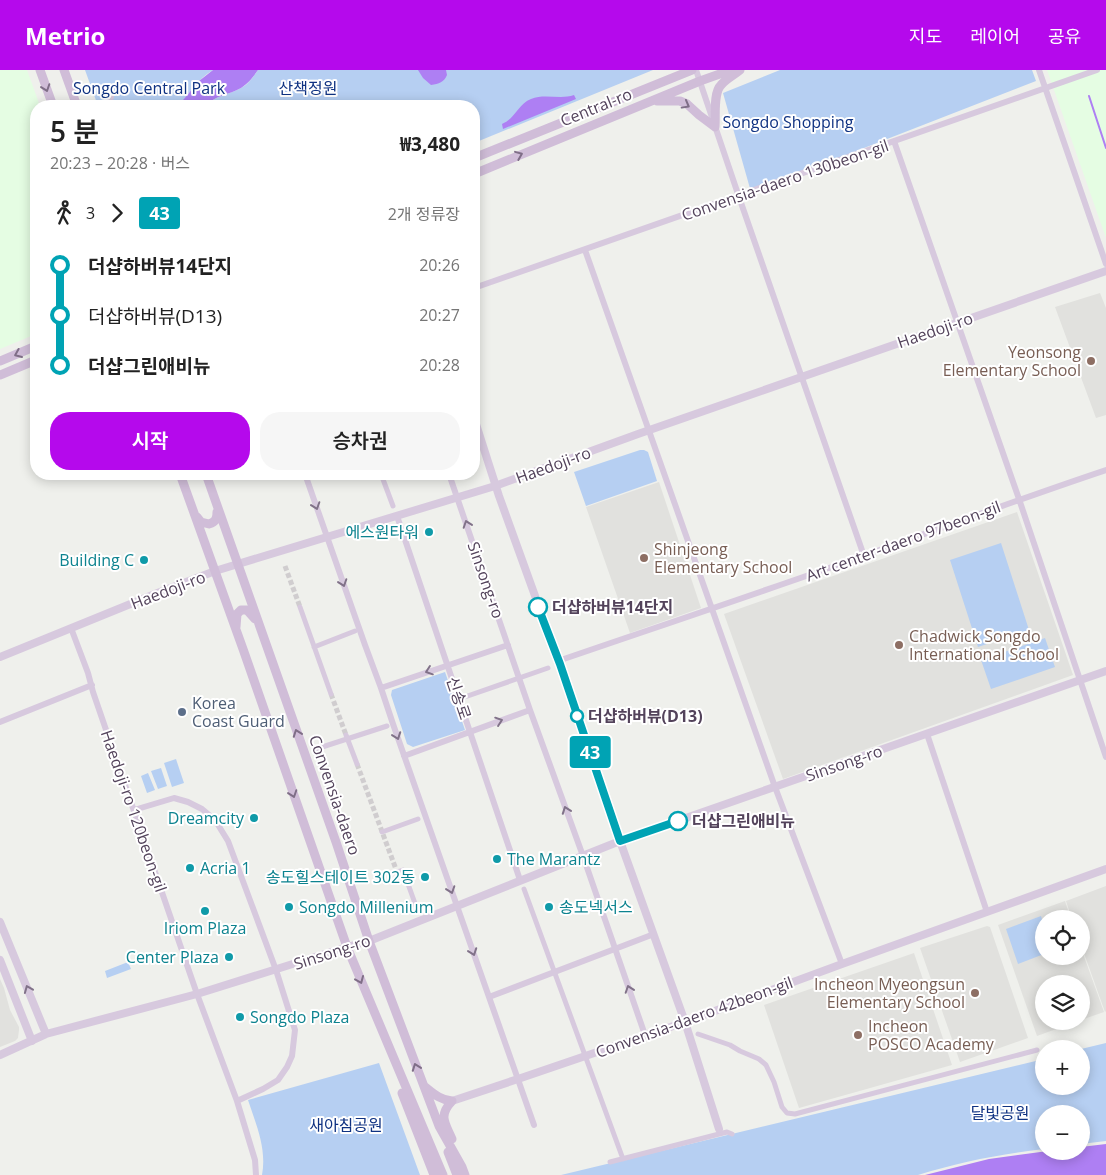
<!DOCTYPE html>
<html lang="ko">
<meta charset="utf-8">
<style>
:root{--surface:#fff;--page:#f6f6f6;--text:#222;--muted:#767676;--accent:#b509ec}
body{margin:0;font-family:"Open Sans","Noto Sans KR",sans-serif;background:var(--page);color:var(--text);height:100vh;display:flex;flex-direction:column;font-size:19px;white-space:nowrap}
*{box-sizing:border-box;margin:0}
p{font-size:16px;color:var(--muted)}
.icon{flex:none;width:28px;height:28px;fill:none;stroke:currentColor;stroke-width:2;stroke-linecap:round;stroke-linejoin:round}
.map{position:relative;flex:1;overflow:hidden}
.side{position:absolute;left:30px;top:30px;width:450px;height:380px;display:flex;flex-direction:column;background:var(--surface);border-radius:20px;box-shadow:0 2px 12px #0003}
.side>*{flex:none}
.badge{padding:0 10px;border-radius:4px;font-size:18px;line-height:32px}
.buttons{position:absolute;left:1035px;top:840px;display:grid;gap:10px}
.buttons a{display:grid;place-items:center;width:55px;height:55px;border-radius:50%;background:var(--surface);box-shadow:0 2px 12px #0003;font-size:25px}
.map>.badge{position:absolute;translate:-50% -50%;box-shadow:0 0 0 2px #fff}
.legs{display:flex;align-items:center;gap:8px;height:55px;padding:0 20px;font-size:16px}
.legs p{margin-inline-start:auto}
.overview{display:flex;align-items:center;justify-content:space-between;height:85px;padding:0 20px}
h1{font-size:28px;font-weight:600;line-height:38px}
.button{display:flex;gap:10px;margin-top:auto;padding:10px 20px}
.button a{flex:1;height:58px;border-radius:20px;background:var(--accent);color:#fff;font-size:20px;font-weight:600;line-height:58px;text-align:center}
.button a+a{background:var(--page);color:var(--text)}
ul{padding:0 20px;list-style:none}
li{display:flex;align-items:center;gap:18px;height:50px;font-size:19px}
li i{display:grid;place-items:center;width:8px;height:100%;margin:0 6px;background:currentColor}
li i::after{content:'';width:12px;height:12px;margin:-6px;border:4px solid;border-radius:50%;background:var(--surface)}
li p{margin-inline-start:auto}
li:first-child i{background:linear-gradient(#0000 50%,currentColor 0)}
li:last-child i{background:linear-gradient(currentColor 50%,#0000 0)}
header{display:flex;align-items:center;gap:30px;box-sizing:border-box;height:70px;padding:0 25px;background:var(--accent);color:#fff}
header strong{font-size:24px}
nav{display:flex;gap:28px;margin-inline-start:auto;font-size:18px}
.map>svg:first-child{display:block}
</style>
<header>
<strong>Metrio</strong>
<nav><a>지도</a><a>레이어</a><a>공유</a></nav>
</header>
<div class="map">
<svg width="1106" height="1105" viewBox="0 0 1106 1105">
<rect width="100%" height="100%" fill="#eff0ec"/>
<!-- commercial -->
<path fill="#e5fde3" d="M 0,0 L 27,0 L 40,36 L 36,36 L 36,264 L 0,279 Z
M 1047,0 L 1106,0 L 1106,168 Z"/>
<!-- education -->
<path fill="#e1e1de" d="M 1100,223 L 1106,238 L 1106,345 L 1096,348 L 1055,237 Z
M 659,412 L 701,538 L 630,563 L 586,437 Z
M 1017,442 L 1073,605 L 783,709 L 724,544 Z
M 1106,816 L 1106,941 L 1105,942 L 1081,875 L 1081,849 L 1072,849 L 1066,831 Z
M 1065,831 L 1071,849 L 1044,849 L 1044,886 L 1081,886 L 1081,878 L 1104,942 L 1081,950 L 1081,914 L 1044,914 L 1044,951 L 1078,951 L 1037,966 L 998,855 Z
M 987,856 L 990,857 L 1028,968 L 960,992 L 920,878 Z
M 914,883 L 952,995 L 799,1038 L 764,935 Z
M 0,909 L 4,918 L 10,940 L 19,957 L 19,960 L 18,968 L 15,971 L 0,977 Z"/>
<!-- green -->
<path fill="#b6cff2" d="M 85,0 L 213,0 C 197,9 190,24 178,36 L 98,36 Z
M 258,0 L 653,0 L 474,73 L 474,36 L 206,36 C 215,25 229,25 241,18 C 249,14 253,7 258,0 Z
M 780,0 L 1032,0 L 1036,11 L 751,122 L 723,23 Z
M 640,380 L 644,380 L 648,382 L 657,411 L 586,436 L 574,402 Z
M 1001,473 L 1029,560 L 978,577 L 950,490 Z
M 1045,568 L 1055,597 L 991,619 L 981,590 Z
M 445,602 L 465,660 L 413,677 L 407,674 L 391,625 L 392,620 Z
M 176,689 L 184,713 L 172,717 L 164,693 Z
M 161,698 L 167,716 L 158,719 L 151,701 Z
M 148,703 L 155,720 L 147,723 L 141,706 Z
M 1041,846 L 1044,856 L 1044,884 L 1018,894 L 1006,859 Z
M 128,892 L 131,899 L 107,908 L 105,901 Z
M 1106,973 L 1106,1071 L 1081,1074 L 1081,1044 L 1044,1044 L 1044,1079 C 1001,1084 959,1092 918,1105 L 561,1105 L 1044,989 L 1044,1016 L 1081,1016 L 1081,979 Z
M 379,993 L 420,1105 L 262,1105 C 267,1079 256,1054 248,1030 Z"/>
<!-- water -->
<path fill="#ae7ff3" d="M 213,0 L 258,0 C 253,7 249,13 241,18 C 229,25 215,25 206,36 L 178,36 L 199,11 Z
M 418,0 L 446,0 L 447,5 C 444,12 439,14 431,15 L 423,8 Z
M 574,25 L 576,29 L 503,59 L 502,54 C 515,49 518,34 531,29 C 545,23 560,30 574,25 Z
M 1106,1074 L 1106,1105 L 925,1105 L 989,1089 L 1048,1081 L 1081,1081 L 1081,1077 Z"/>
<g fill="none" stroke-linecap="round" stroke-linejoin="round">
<!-- stream -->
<path stroke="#ae7ff3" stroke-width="2" d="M 1089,26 L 1106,78"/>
<!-- pedestrian-tunnel -->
<path stroke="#d0cdcf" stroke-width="5" stroke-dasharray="5 2.5" stroke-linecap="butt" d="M 285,496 L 300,537
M 331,624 L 346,665
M 357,694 L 397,802"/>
<!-- pedestrian -->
<path stroke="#d7c9de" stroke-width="5" d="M 381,404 L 393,436
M 300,537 L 331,624
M 314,577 L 355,561
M 459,629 L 548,598
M 346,665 L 357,694
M 316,679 L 387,656
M 382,762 L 418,749
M 397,802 L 403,800 L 417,839
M 524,819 L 623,1089
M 698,964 L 730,975 L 740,981 L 759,989 L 766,995 L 774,1012 L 782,1037 L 787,1043 L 795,1044 L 1037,980
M 610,1092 L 727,1062 L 732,1064"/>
<!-- minor -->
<path stroke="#d7c9de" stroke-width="6" d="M 696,0 L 739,127 L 864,486
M 1039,0 L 1106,194
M 107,36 L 111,27
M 894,71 L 1019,429 L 1106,687
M 585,180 L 775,717 L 842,894
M 474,218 L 1097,0
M 305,404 L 365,575 L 381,618 L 393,654 L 534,1055
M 449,404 L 530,640 L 583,786 L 645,965
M 397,446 L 520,810
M 71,558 L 88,603 L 93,622 L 197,924 L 237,1031 L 255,1090 L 256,1105
M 558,591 C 660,556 762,522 863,486 C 944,457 1025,427 1106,400
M 381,618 L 508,575
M 0,652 L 92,615
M 927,664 L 987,842
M 404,686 L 530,640
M 134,740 L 174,728 L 188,732 L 202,739 L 215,750 L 228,771 L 276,900 L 295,960 L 292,986 L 287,997 L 278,1010 L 263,1019 L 237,1031
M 489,927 L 654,864"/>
<!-- tertiary -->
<path stroke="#d7c9de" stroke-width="8" d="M 474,348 L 499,426 L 560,595 L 620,771 L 685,952 L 719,1059
M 0,587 L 155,524 L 215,501 L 495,416 L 638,364 L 1106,201
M 0,852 L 46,964
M 0,890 L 32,971
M 0,985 L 46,964 L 197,924 L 347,877 L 369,871 L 620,771 L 1106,601
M 452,1031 L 518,1009 L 685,952 L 842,894 L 1106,799"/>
<!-- secondary -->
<path stroke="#d0bdd8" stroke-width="9" d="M 40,0 L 53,36
M 64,0 L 77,36
M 657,31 L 680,31 L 687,34 L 699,45 L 715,57
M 715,57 C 716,45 713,23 721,15 C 726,9 734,5 740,0
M 474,88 L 692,0
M 474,104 L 700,11 L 731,0
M 0,291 L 36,276
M 0,305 L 36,290
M 180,404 L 243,579 L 347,877 L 443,1105
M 206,404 L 336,772 L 369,871 L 439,1056 L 462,1097 L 465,1105
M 197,447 L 201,452 L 209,454 C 216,452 217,448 217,442
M 236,557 L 237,544 L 241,540 L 247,540 L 255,549
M 424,1016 C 433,1023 440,1030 452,1031
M 402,1023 L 434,1105
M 452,1031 C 438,1046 445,1053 452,1069
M 448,1082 L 457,1105"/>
</g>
<!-- one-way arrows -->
<defs><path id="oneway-chevron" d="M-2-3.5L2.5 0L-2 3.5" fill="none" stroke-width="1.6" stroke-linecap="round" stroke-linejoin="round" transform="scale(1.25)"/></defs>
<g stroke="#7f6e87">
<use href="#oneway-chevron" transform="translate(46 18) rotate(71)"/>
<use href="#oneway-chevron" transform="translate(686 35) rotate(29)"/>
<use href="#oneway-chevron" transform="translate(519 85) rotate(-22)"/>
<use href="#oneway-chevron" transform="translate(18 284) rotate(157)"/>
<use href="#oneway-chevron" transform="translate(297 663) rotate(-110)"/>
<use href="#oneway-chevron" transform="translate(293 724) rotate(71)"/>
<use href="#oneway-chevron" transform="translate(360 910) rotate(67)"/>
<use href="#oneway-chevron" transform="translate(416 997) rotate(-110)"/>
</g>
<g stroke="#817289">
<use href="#oneway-chevron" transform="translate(316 436) rotate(71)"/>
<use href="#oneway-chevron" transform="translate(467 454) rotate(-109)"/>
<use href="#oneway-chevron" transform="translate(343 513) rotate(71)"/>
<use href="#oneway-chevron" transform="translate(429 601) rotate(161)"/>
<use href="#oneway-chevron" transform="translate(499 651) rotate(-19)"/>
<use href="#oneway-chevron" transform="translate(397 666) rotate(70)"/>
<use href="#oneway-chevron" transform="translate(566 740) rotate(-110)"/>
<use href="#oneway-chevron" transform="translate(451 820) rotate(71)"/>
<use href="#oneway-chevron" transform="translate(473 882) rotate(70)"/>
<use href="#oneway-chevron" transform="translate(28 919) rotate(-112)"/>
<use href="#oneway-chevron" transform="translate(629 919) rotate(-109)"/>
</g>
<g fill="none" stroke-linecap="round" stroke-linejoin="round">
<defs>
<path id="line-1" d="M 538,537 L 560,594 L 620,771 L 678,751"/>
</defs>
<!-- line-1 casing -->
<use href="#line-1" stroke="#fff" stroke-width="11"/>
<!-- line-1 -->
<use href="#line-1" stroke="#00a3b4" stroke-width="8"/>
</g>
<!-- markers -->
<g fill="#8d6e63" stroke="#fff" stroke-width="2">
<circle cx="1091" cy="291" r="5"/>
<circle cx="644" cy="488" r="5"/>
<circle cx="899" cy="575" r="5"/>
<circle cx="975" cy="923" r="5"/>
<circle cx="858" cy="965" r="5"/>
</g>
<g fill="#0f9aa8" stroke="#fff" stroke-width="2">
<circle cx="429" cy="462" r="5"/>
<circle cx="144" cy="490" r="5"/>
<circle cx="254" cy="748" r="5"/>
<circle cx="497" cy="789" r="5"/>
<circle cx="190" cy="798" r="5"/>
<circle cx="425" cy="807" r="5"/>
<circle cx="289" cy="837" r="5"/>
<circle cx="549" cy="837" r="5"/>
<circle cx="205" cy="841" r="5"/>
<circle cx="229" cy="887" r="5"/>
<circle cx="240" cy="947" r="5"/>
</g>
<g fill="#fff" stroke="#00a3b4" stroke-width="2.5">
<circle cx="538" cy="537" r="9"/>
<circle cx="577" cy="646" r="6"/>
<circle cx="678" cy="751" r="9"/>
</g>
<circle fill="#5c6f8a" stroke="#fff" stroke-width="2" cx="182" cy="642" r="5"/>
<g text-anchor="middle" stroke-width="4" stroke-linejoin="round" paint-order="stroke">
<!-- park labels -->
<g font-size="16" fill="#0f3282" stroke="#fff">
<text x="149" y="24">Songdo Central Park</text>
<text x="308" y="24">산책정원</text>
<text x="788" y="58">Songdo Shopping</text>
<text x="1000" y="1049">달빛공원</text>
<text x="346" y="1061">새아침공원</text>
</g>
<!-- street labels -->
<g font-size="16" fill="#53435b" stroke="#fff">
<text transform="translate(596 37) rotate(-22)" y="6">Central-ro</text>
<text transform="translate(785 110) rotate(-19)" y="6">Convensia-daero 130beon-gil</text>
<text transform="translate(935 260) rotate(-19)" y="6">Haedoji-ro</text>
<text transform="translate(553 395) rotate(-20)" y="6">Haedoji-ro</text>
<text transform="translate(903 471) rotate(-20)" y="6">Art center-daero 97beon-gil</text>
<text transform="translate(486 510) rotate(71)" y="6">Sinsong-ro</text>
<text transform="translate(168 520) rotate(-21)" y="6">Haedoji-ro</text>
<text transform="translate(459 628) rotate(71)" y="6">신송로</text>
<text transform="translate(844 693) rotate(-19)" y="6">Sinsong-ro</text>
<text transform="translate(335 725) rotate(71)" y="6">Convensia-daero</text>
<text transform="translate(134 741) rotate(71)" y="6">Haedoji-ro 120beon-gil</text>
<text transform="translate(332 882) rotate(-18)" y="6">Sinsong-ro</text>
<text transform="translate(694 947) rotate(-20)" y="6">Convensia-daero 42beon-gil</text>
</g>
<!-- education labels -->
<g font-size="16" fill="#785e54" stroke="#fff" text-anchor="start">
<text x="1081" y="288" text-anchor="end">Yeonsong<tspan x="1081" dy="18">Elementary School</tspan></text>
<text x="654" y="485">Shinjeong<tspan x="654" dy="18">Elementary School</tspan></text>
<text x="909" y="572">Chadwick Songdo<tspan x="909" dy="18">International School</tspan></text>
<text x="965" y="920" text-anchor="end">Incheon Myeongsun<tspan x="965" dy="18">Elementary School</tspan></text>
<text x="868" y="962">Incheon<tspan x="868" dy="18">POSCO Academy</tspan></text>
</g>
<!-- culture labels -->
<g font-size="16" fill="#0d838f" stroke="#fff" text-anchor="end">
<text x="419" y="468">에스원타워</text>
<text x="134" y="496">Building C</text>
<text x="244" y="754">Dreamcity</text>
<text x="507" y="795" text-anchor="start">The Marantz</text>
<text x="200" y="804" text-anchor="start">Acria 1</text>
<text x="415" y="813">송도힐스테이트 302동</text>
<text x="299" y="843" text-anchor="start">Songdo Millenium</text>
<text x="559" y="843" text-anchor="start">송도넥서스</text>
<text x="205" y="864" text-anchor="middle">Iriom Plaza</text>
<text x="219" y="893">Center Plaza</text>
<text x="250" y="953" text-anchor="start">Songdo Plaza</text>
</g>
<!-- stop labels -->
<g font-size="16" font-weight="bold" fill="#53435b" stroke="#fff" text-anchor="start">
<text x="552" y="543">더샵하버뷰14단지</text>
<text x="588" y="652">더샵하버뷰(D13)</text>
<text x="692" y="757">더샵그린애비뉴</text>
</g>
<!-- service labels -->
<g font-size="16" fill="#4e5e75" stroke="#fff" text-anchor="start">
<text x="192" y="639">Korea<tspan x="192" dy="18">Coast Guard</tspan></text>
</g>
</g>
</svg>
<div class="buttons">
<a><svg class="icon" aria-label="locate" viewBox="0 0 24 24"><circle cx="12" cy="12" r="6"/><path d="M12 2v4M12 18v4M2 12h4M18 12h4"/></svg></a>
<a><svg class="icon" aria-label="layers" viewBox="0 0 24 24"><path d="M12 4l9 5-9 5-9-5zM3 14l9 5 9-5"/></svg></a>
<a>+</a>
<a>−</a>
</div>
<b class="badge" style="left:590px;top:682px;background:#00a3b4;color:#fff">43</b>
<section class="side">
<div class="overview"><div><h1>5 분</h1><p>20:23 – 20:28 · 버스</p></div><b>₩3,480</b></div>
<div class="legs"><svg class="icon" aria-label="walk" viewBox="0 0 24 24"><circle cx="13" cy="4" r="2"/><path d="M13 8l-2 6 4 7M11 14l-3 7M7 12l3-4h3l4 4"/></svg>3<svg class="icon" aria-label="forward" viewBox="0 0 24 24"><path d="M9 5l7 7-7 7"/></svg><b class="badge" style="background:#00a3b4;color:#fff">43</b><p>2개 정류장</p></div>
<ul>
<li><i style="color:#00a3b4"></i><b>더샵하버뷰14단지</b><p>20:26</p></li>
<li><i style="color:#00a3b4"></i><span>더샵하버뷰(D13)</span><p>20:27</p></li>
<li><i style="color:#00a3b4"></i><b>더샵그린애비뉴</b><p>20:28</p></li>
</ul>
<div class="button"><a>시작</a><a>승차권</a></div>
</section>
</div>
